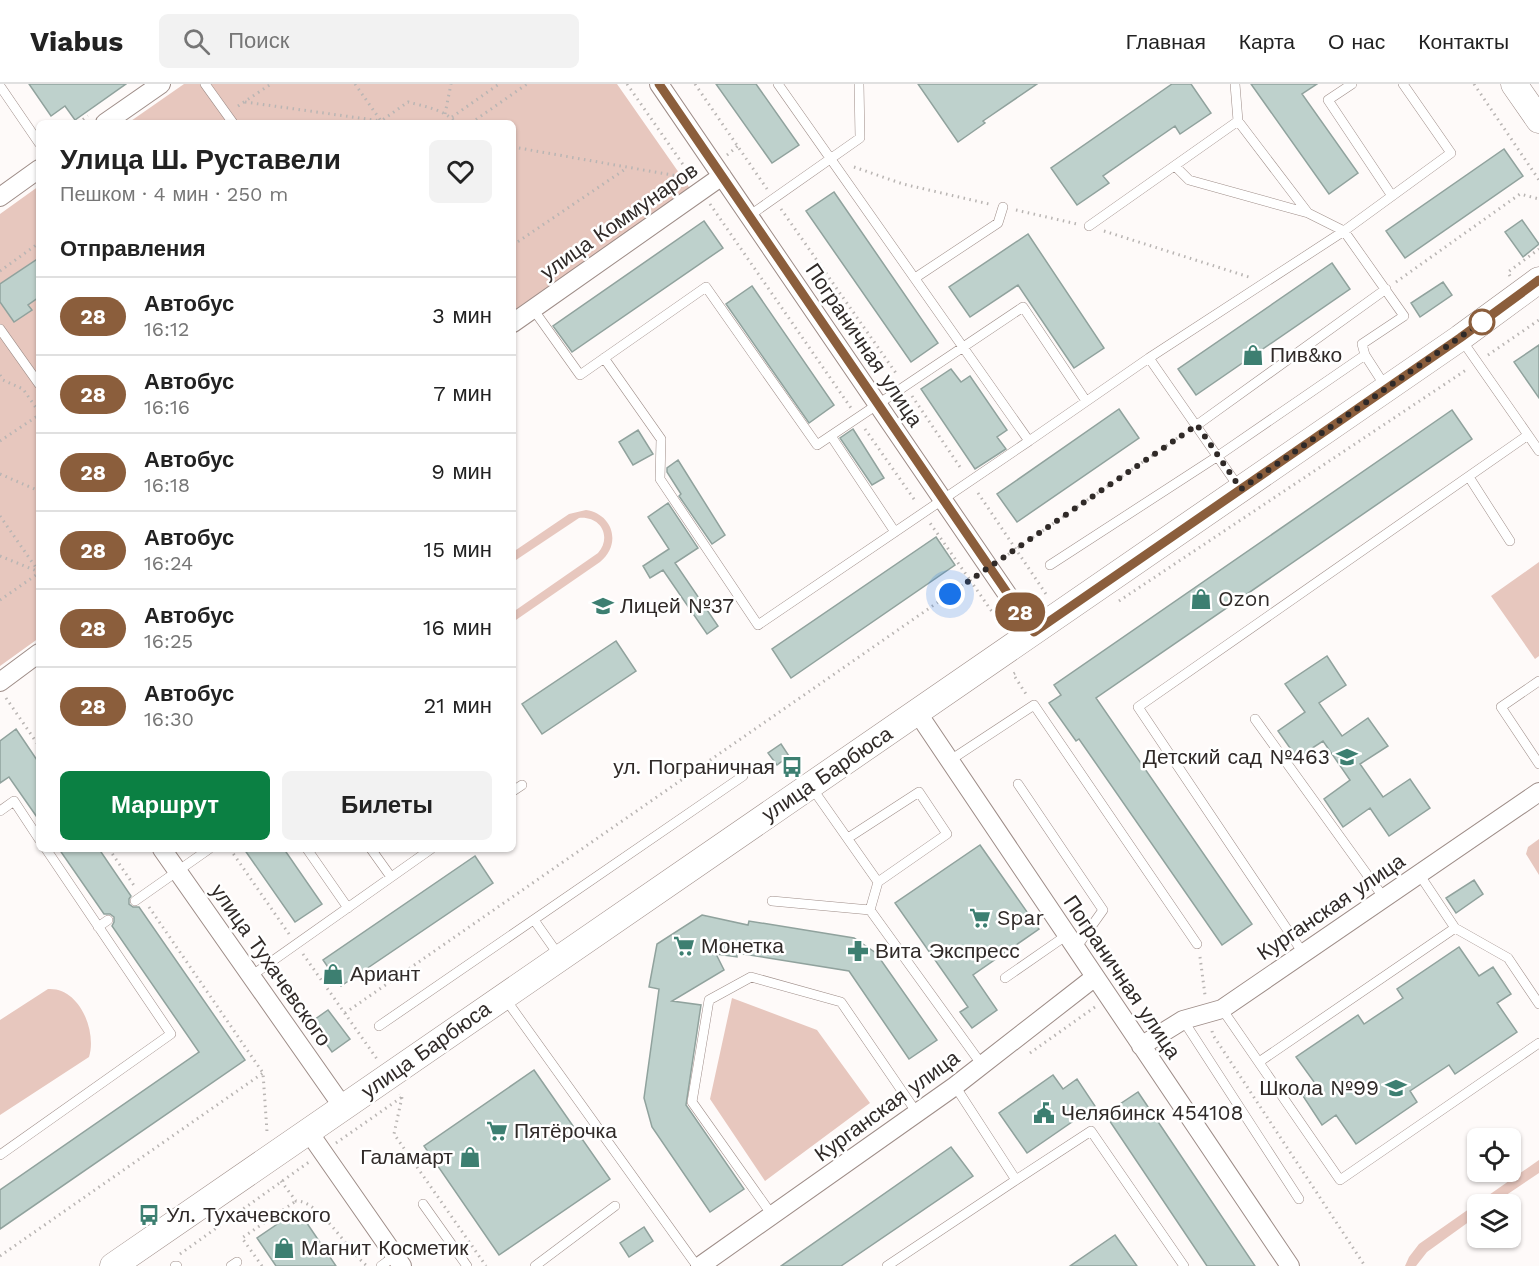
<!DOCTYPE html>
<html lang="ru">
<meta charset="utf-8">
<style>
:root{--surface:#fff;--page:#f2f2f2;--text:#222;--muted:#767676;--line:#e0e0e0;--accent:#0b8043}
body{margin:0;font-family:"Work Sans",sans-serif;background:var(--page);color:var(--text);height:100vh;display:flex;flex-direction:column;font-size:22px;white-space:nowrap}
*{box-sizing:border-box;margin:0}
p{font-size:20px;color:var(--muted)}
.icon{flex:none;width:33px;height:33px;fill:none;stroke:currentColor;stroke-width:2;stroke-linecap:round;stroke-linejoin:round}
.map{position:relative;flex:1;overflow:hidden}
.side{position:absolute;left:36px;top:36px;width:480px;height:732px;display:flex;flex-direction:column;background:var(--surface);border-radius:9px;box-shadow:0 2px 4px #0004}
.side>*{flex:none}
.badge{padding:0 12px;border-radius:20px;font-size:21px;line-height:39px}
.controls{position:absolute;left:1467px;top:1044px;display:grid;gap:12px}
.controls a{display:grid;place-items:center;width:54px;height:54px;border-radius:9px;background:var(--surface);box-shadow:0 2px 4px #0004;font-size:30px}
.you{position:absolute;width:30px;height:30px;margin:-15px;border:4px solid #fff;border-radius:50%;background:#1a73e8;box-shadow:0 0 0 9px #1a73e833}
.map>.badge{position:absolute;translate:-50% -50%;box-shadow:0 0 0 3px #fff}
h2{padding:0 24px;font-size:22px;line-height:54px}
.round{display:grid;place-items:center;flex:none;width:63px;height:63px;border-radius:9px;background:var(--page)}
.summary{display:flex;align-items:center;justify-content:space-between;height:102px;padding:0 24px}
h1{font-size:28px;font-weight:800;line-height:45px}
.button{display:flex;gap:12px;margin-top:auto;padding:12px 24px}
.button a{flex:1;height:69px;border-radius:9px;background:var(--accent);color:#fff;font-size:24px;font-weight:800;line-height:69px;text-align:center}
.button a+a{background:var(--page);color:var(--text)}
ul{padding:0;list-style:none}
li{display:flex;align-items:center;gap:18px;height:78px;padding:0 24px;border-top:2px solid var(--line)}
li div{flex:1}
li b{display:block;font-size:22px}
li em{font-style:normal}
li .badge{min-width:66px;font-weight:700;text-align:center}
header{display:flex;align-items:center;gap:36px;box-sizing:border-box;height:84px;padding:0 30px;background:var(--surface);border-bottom:2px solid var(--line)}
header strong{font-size:28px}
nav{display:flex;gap:33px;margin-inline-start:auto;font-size:21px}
.search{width:420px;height:54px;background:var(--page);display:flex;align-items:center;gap:15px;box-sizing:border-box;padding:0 21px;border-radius:9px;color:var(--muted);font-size:22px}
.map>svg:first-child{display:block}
</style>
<header>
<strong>Viabus</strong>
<div class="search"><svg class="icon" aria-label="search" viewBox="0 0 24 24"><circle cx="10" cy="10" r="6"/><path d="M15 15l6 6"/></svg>Поиск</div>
<nav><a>Главная</a><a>Карта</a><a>О нас</a><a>Контакты</a></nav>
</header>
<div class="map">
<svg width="1539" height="1182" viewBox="0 0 1539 1182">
<rect width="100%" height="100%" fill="#fefaf9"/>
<!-- green -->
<path fill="#e7c7be" d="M 184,0 L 617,0 L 691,106 L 513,227 L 513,39 L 128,39 Z
M 39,102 L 39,554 L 0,582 L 0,130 Z
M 586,426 C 613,430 622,460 600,478 L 513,538 L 513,528 L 598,469 C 612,453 601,432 579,434 L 513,478 L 513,468 L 569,430 Z
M 1539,478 L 1539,572 L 1535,575 L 1491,512 Z
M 1539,755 L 1539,791 L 1526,770 L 1528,763 Z
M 48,905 C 80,903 97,948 89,973 L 0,1031 L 0,936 Z
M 732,914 L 817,946 L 870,1019 L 765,1097 L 710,1015 Z
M 1539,1076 L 1539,1089 L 1493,1120 L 1478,1120 L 1477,1132 L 1427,1168 L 1416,1182 L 1405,1182 L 1409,1173 L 1419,1160 Z"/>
<!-- building -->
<path fill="#bed1cc" stroke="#90a29d" stroke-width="1.5" d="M 29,0 L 126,0 L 75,36 L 65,22 L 51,32 Z
M 716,0 L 756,0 L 799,61 L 772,79 Z
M 918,0 L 1037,0 L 983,37 L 985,39 L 958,58 Z
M 1172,0 L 1191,0 L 1211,29 L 1180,50 L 1175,42 L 1103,92 L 1109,99 L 1077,121 L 1051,84 Z
M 1251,0 L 1317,0 L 1302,10 L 1358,89 L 1329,110 Z
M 1504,65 L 1523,92 L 1405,174 L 1386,147 Z
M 834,108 L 938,259 L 911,278 L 806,127 Z
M 1522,136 L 1539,160 L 1523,173 L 1505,148 Z
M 704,137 L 723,164 L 572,268 L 553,242 Z
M 1028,150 L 1104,264 L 1074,284 L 1018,201 L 970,233 L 949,203 Z
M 39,174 L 39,213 L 28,221 L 32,226 L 14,238 L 0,218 L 0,200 Z
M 1332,179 L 1350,205 L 1196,311 L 1178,285 Z
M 1443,198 L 1452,211 L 1420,233 L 1411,219 Z
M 752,202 L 834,321 L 809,339 L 726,220 Z
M 1539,261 L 1539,314 L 1514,278 Z
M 951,285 L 961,298 L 970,292 L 1007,346 L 997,353 L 1006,365 L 975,385 L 921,305 Z
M 1119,325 L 1139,354 L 1017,438 L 997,410 Z
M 1452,326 L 1472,355 L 1096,614 L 1252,840 L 1222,861 L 1079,655 L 1076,657 L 1049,619 L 1061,611 L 1054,601 Z
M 853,345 L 884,394 L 872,401 L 840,354 Z
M 638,346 L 653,370 L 633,381 L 619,358 Z
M 678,376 L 725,451 L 712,460 L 679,412 L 681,410 L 667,388 L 667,384 Z
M 668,419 L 698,464 L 675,479 L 718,542 L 707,550 L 663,486 L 650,494 L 643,482 L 669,465 L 648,433 Z
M 936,453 L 955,481 L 791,594 L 772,565 Z
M 616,557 L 636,587 L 542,650 L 522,620 Z
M 1327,572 L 1346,601 L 1319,619 L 1342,652 L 1368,634 L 1388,662 L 1360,680 L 1383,713 L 1410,695 L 1430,724 L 1389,752 L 1370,724 L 1343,743 L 1324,715 L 1350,696 L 1323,657 L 1297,674 L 1278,647 L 1305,628 L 1285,600 Z
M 16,645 L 39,679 L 39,736 L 9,693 L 0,699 L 0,657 Z
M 781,660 L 789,672 L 777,681 L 768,669 Z
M 980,761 L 1039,845 L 973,891 L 997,926 L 972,944 L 960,928 L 968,923 L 895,819 Z
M 59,765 L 99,765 L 131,812 L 129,815 L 129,820 L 133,823 L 139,823 L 245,976 L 0,1145 L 0,1106 L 199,968 L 112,842 L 114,838 L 114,833 L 110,830 L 104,830 Z
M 244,765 L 284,765 L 322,820 L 295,838 Z
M 475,772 L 493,799 L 341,902 L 323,876 Z
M 1474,796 L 1483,810 L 1456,829 L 1446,814 Z
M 702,831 L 748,841 L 749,837 L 854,854 L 876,869 L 937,956 L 909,975 L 849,887 L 737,869 L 737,873 L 716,870 L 724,886 L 672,917 L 701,921 L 686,1021 L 744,1105 L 710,1128 L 652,1043 L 644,1014 L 659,905 L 649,903 L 657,860 Z
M 1459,863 L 1479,892 L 1493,883 L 1511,910 L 1497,919 L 1517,948 L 1455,990 L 1449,981 L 1410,1007 L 1417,1018 L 1356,1060 L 1336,1031 L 1322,1041 L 1303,1012 L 1317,1002 L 1296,973 L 1358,931 L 1364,940 L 1403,914 L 1397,905 Z
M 328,926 L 350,955 L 332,968 L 311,938 Z
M 534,986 L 610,1095 L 499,1171 L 424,1062 Z
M 1053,991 L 1063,1005 L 1077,995 L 1095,1022 L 1027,1069 L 999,1029 Z
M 1138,1008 L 1255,1182 L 1207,1182 L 1105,1030 Z
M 951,1063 L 973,1092 L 841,1182 L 781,1182 Z
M 298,1126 L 336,1182 L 276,1182 L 257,1154 Z
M 644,1143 L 653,1157 L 629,1173 L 620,1159 Z
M 1115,1151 L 1137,1182 L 1070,1182 Z"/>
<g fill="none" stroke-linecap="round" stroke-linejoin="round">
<defs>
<path id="lane" d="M 205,0 L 233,39
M 778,0 L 1029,357 L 1149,274 L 1344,147 L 1451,69 L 1403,0
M 1352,0 L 1328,16 L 1392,112
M 0,2 L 39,59
M 1238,37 L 1308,129 L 1344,147 L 1404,232 L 1362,260 L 1365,271 L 1385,302
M 1175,82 L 1189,96 L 1308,129
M 749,132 L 860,54 L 859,0
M 1089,142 L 1238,37 L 1235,0
M 915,194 L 998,139 L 1003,123
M 533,225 L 580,291 L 706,203 L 817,361 L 1023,223 L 1086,317
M 0,245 L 39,300
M 1461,255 L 1528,351
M 604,274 L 661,355 L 660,395 L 758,541 L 1029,357
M 1149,274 L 1240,405
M 1197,341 L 1386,205
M 831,352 L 895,448
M 1469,393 L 1510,457
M 1050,481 L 1218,372 L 1365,271
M 1539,597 L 1501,623 L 1539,680
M 1255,635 L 1384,814
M 949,677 L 1034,621 L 1197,860
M 1018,700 L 1103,826 L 1076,864
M 812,704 L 878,798 L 870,826
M 513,707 L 522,701
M 0,727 L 14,717 L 39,755
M 848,754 L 919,708 L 947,750 L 878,798
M 307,765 L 348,824
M 371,765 L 391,793
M 135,817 L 209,765
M 772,817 L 870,826 L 982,981
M 534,836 L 560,873
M 98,843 L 108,836
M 1455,844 L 1508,874 L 1539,920
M 1303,869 L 1138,623 L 1528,351 L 1539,367
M 251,892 L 431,765
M 1005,894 L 1067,851
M 504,913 L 697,1182
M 1222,925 L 1340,1096 L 1539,959
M 1183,936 L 1299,1115
M 379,942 L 743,692
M 1259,978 L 1455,844 L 1419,790
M 955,1002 L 1016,1096 L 1091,1047 L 1184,1182
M 0,1071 L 171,950 L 46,765
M 423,1120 L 467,1182
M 772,1131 L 692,1018 L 709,916 L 751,893 L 841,918 L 917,1029
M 175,1182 L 177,1182
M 231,1182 L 237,1178
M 381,1182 L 395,1172
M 535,1182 L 615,1122
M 887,1182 L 1016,1096"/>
<path id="street" d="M 659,0 L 1033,548
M 105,39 L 161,0
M 0,113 L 39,85
M 513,239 L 722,92
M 0,598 L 39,569
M 917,628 L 1290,1182
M 162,765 L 343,1023
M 1141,962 L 1183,936 L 1222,925 L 1539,708
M 308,1047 L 402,1182
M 700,1182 L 955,1002 L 1095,893"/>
<path id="secondary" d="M 1514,0 L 1539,36
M 113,1182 L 1460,254 L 1539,196"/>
</defs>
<!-- lane casing -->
<use href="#lane" stroke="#9e8d88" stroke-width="10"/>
<!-- street casing -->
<use href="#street" stroke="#9e8d88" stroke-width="20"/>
<!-- secondary casing -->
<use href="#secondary" stroke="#9e8d88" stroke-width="27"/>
<!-- path -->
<path stroke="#b9b5b3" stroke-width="3" stroke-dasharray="1.5 4.5" stroke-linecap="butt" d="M 355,0 L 381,37 L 408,18 C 423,22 446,26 456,39
M 627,0 L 691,92
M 695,0 L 767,105
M 1474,0 L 1539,96
M 245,18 L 381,37
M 238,22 L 271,0
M 445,30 L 451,0
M 452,33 L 499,0
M 78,39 L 88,32
M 471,39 L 527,0
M 513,63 L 689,94
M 727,71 L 738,62
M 854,83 L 903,100 L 989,120
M 710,120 L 851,324
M 781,125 L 898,292
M 1016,126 L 1077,140
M 1104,147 L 1249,193
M 513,161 L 627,84
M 0,187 L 39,159
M 1510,192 L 1508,188 L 1539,165
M 1396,198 L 1520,110 L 1539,115
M 1488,271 L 1539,236
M 0,291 L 3,296 L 23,305 L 39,328
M 912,312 L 962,386
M 865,345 L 916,418
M 0,357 L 39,331
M 0,390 L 39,407
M 978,409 L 1048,513
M 0,432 L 39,488
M 0,472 L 37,487
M 1003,474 L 1185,349
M 975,493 L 970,496 L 1002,542
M 0,516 L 39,489
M 1119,517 L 1466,286
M 1015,589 L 1013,590 L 1026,610
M 6,614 L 39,662
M 109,765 L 135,803
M 230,765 L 289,850
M 149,823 L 263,989 L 267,1048
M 303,870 L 377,975
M 1200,873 L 1205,911
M 345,929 L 970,496 L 930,439
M 1212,947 L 1213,951 L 1365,1182
M 1030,969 L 1095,923
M 402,1013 L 394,1050 L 486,1182
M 336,1059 L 402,1013 L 400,1010
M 281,1097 L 296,1117 C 319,1116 348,1167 367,1182
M 180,1170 L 309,1078
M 0,1172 L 263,989
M 262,1182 L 242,1154 L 296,1117"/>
<!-- lane -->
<use href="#lane" stroke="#fff" stroke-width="9"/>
<!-- street -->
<use href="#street" stroke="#fff" stroke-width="18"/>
<!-- secondary -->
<use href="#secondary" stroke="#fff" stroke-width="26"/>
</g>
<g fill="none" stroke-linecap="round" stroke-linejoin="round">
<defs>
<path id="line" d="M 659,0 L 1034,548 L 1460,254 L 1539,196"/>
</defs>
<!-- line casing -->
<use href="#line" stroke="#fff" stroke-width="14"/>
<!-- line -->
<use href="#line" stroke="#8b5e3c" stroke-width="9"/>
<!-- walk -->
<path stroke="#302a28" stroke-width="6" stroke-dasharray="0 10.8" d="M 950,510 L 1197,341 L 1241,405 L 1482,238"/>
</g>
<!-- icons -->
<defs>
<symbol id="shop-bare" viewBox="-9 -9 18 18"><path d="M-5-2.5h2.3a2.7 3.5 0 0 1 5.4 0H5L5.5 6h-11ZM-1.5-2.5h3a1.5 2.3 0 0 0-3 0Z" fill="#3d7f71" stroke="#fff" stroke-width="2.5" paint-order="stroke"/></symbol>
<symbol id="school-bare" viewBox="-9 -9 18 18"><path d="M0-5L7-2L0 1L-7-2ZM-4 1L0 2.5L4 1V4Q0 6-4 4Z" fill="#3d7f71" stroke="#fff" stroke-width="2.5" paint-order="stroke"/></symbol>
<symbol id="bus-bare" viewBox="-9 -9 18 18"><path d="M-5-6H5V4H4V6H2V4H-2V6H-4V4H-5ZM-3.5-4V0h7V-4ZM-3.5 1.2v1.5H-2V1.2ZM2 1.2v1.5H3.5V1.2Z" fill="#3d7f71" stroke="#fff" stroke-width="2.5" paint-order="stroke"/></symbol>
<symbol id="supermarket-bare" viewBox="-9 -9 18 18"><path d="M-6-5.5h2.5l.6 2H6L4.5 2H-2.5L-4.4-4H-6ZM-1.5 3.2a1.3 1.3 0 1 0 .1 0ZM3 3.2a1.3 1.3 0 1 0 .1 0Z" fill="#3d7f71" stroke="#fff" stroke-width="2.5" paint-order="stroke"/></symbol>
<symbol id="pharmacy-bare" viewBox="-9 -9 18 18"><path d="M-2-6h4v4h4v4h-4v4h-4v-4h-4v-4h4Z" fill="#3d7f71" stroke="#fff" stroke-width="2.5" paint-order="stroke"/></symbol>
<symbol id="civic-bare" viewBox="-9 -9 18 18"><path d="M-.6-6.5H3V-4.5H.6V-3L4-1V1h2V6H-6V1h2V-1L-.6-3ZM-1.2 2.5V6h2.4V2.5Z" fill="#3d7f71" stroke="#fff" stroke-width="2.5" paint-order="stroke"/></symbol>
</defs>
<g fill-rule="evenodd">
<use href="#shop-bare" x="1238" y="256" width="30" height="30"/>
<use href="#shop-bare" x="1186" y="500" width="30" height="30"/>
<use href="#school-bare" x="588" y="507" width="30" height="30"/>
<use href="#school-bare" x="1332" y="658" width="30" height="30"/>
<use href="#bus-bare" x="777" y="668" width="30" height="30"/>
<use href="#supermarket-bare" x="965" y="819" width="30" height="30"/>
<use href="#supermarket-bare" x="669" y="847" width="30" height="30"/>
<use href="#pharmacy-bare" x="843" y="852" width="30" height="30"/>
<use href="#shop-bare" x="318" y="875" width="30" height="30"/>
<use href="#school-bare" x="1381" y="989" width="30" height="30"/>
<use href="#civic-bare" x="1029" y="1014" width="30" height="30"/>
<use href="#supermarket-bare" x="482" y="1032" width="30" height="30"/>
<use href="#shop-bare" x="455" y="1058" width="30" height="30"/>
<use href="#bus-bare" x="134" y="1116" width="30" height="30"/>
<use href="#shop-bare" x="269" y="1149" width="30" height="30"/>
</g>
<!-- markers -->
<circle fill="#fff" stroke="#8b5e3c" stroke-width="3" cx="1482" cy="238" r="12"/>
<g text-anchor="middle" stroke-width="5" stroke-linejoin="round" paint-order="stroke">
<!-- street labels -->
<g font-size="21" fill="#302a28" stroke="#fff">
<text transform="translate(619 137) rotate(-35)" y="7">улица Коммунаров</text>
<text transform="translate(864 261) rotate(56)" y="7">Пограничная улица</text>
<text transform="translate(827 690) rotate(-34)" y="7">улица Барбюса</text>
<text transform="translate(1331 823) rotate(-34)" y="7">Курганская улица</text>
<text transform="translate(271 881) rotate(55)" y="7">улица Тухачевского</text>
<text transform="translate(1122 893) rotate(56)" y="7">Пограничная улица</text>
<text transform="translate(426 966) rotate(-35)" y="7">улица Барбюса</text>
<text transform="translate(887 1022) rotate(-36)" y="7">Курганская улица</text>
</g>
<!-- poi labels -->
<g font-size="21" fill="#302a28" stroke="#fff" text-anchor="start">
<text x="1270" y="278">Пив&amp;ко</text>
<text x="1218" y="522">Ozon</text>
<text x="620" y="529">Лицей №37</text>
<text x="1330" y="680" text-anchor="end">Детский сад №463</text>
<text x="775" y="690" text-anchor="end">ул. Пограничная</text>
<text x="997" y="841">Spar</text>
<text x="701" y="869">Монетка</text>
<text x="875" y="874">Вита Экспресс</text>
<text x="350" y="897">Ариант</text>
<text x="1379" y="1011" text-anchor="end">Школа №99</text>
<text x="1061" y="1036">Челябинск 454108</text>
<text x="514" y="1054">Пятёрочка</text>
<text x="453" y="1080" text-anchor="end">Галамарт</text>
<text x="166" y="1138">Ул. Тухачевского</text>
<text x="301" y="1171">Магнит Косметик</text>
</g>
</g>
</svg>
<div class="controls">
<a><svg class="icon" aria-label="locate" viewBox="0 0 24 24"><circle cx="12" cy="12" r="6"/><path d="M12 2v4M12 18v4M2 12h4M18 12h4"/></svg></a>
<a><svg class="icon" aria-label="layers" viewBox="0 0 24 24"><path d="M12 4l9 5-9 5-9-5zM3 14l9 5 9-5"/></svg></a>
</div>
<div class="you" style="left:950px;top:510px"></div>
<b class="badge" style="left:1020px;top:528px;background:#8b5e3c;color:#fff">28</b>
<section class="side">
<div class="summary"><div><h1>Улица Ш. Руставели</h1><p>Пешком · 4 мин · 250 m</p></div><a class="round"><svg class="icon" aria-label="heart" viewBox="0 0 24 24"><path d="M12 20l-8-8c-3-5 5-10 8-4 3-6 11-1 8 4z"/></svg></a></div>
<h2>Отправления</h2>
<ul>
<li><span class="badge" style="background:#8b5e3c;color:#fff">28</span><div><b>Автобус</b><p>16:12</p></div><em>3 мин</em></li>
<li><span class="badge" style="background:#8b5e3c;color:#fff">28</span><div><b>Автобус</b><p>16:16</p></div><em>7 мин</em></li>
<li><span class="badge" style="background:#8b5e3c;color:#fff">28</span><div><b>Автобус</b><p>16:18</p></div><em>9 мин</em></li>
<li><span class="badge" style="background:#8b5e3c;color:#fff">28</span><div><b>Автобус</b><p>16:24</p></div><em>15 мин</em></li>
<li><span class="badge" style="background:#8b5e3c;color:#fff">28</span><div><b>Автобус</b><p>16:25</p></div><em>16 мин</em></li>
<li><span class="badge" style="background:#8b5e3c;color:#fff">28</span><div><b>Автобус</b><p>16:30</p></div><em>21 мин</em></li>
</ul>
<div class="button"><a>Маршрут</a><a>Билеты</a></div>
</section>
</div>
